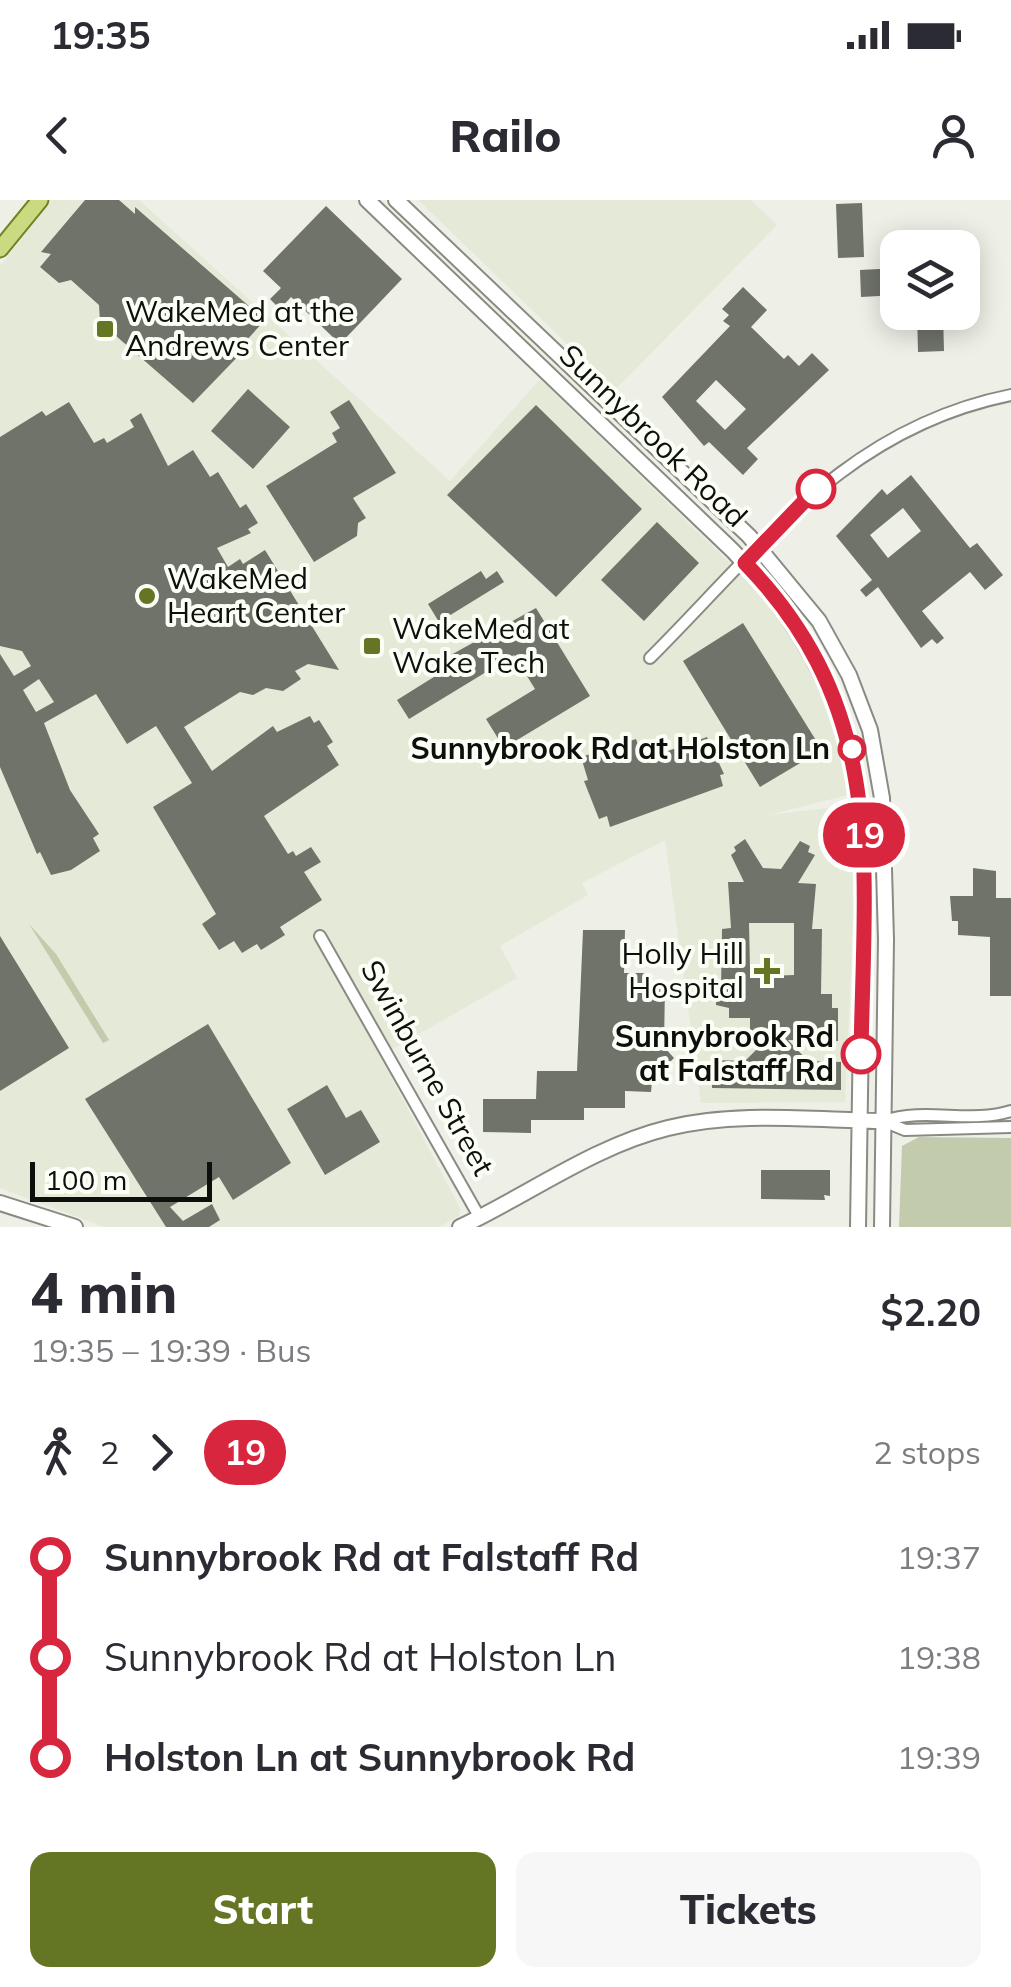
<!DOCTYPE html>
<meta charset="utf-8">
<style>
:root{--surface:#fff;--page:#f7f7f7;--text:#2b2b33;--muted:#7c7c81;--accent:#647523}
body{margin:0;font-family:Mulish,sans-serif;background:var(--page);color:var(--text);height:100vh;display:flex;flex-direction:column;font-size:38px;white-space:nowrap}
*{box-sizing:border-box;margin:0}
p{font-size:32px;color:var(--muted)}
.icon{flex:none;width:55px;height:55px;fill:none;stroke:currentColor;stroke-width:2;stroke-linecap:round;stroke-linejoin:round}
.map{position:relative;height:1027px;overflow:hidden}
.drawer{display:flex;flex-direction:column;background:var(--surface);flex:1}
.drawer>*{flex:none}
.badge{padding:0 20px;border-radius:32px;font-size:35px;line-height:65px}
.fabs{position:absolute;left:880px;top:30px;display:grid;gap:20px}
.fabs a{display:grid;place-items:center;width:100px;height:100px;border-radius:20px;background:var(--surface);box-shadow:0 5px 25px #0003;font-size:50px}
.scale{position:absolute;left:30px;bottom:25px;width:182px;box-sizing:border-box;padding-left:10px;border:5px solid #0e0f0c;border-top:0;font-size:28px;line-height:35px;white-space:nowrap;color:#0e0f0c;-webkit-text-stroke:8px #fbfef4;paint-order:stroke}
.map>.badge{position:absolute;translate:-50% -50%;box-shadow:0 0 0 5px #fff}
.legs{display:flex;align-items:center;gap:15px;height:110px;padding:0 30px;font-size:32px}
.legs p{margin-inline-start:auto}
.summary{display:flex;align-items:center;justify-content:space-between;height:170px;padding:0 30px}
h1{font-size:55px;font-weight:800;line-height:75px}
.cta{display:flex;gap:20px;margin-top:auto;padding:20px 30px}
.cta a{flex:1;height:115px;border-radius:20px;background:var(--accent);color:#fff;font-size:40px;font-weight:800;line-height:115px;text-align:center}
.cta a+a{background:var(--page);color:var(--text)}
ul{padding:0 30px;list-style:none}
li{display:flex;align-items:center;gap:35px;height:100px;font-size:38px}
li i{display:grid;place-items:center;width:15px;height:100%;margin:0 12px;background:currentColor}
li i::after{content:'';width:25px;height:25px;margin:-12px;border:8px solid;border-radius:50%;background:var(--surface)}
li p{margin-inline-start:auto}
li:first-child i{background:linear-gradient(#0000 50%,currentColor 0)}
li:last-child i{background:linear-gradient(currentColor 50%,#0000 0)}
.status{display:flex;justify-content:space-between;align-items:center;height:70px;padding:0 50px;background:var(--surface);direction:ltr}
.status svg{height:28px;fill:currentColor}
header{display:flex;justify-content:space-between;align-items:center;height:130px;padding:0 30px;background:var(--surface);font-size:45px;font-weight:800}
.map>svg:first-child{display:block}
</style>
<div class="status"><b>19:35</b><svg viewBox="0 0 49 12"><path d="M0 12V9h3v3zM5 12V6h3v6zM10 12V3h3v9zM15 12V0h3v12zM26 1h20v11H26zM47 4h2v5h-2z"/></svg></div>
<header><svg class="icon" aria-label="back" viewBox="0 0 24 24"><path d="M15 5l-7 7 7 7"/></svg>Railo<svg class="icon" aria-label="person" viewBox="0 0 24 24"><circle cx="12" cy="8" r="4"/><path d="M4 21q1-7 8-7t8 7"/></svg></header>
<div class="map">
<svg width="1011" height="1027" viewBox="0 0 1011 1027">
<rect width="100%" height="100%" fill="#eef0e7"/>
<!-- built -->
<path fill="#e4e9d8" d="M 52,0 L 139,0 L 450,281 L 540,179 L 773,405 L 830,500 L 852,594 L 768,615 L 853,605 L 857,635 L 845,902 L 701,903 L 665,640 L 582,683 L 588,695 L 500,746 L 517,778 L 380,856 L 460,1008 L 459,1016 L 439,1027 L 104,1027 L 0,988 L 0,66 Z
M 418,0 L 751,0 L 777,25 L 615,190 Z"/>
<!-- green -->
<path fill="#c2cbab" d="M 29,724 L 56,754 L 109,840 L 103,843 Z
M 919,937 L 1011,938 L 1011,1027 L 899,1027 L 902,946 Z"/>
<!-- building -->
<path fill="#70736a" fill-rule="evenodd" d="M 85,0 L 119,0 L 135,14 L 135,7 L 265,120 L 245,142 L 249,145 L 193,203 L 100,122 L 99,105 L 71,80 L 59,83 L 40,67 L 51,54 L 41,52 Z
M 862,3 L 864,57 L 838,58 L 836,4 Z
M 326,6 L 402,79 L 340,144 L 291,97 L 280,109 L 270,99 L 281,88 L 263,71 Z
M 898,68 L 898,95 L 861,97 L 860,70 Z
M 743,87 L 767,110 L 751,127 L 784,159 L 788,155 L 799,166 L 812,153 L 829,170 L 747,248 L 758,259 L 743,275 L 709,242 L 704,246 L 662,197 L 730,126 L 723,121 L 729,115 L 722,109 ZM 716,180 L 746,209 L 725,230 L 696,201 Z
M 917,112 L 943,112 L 944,151 L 918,152 Z
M 248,189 L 290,227 L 253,269 L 211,231 Z
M 349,200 L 396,273 L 353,298 L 366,318 L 358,323 L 357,336 L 314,362 L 266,286 L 337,242 L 332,233 L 340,228 L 330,212 Z
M 69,202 L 94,243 L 104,238 L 107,243 L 134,227 L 130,220 L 141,213 L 168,266 L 193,250 L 210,277 L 218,272 L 240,308 L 246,304 L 258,323 L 248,329 L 251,333 L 217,348 L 228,367 L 240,359 L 243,364 L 265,350 L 339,470 L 308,464 L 295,471 L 301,479 L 283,491 L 266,488 L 253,495 L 240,492 L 184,527 L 212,571 L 273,526 L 277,532 L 310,516 L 314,523 L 319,520 L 333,542 L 327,546 L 339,565 L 264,616 L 288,654 L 293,651 L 296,656 L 311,647 L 321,662 L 304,672 L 322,700 L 280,727 L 285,735 L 261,750 L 257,744 L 242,753 L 234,741 L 219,750 L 202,724 L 216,714 L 153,607 L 192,583 L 156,526 L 127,544 L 96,494 L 44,523 L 70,590 L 99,634 L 93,638 L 100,651 L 71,670 L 51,675 L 40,652 L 37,654 L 0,567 L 0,454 L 14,476 L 31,466 L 22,451 L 0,446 L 0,237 L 42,211 L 46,216 ZM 39,479 L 54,502 L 36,512 L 23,490 Z
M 536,205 L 642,309 L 556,397 L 447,295 Z
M 911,275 L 970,348 L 977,343 L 1003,375 L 985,390 L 970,372 L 922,411 L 944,438 L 937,444 L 932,439 L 921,448 L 878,387 L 866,397 L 860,390 L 872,380 L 836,336 L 882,289 L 887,295 ZM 903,308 L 921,331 L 888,358 L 870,335 Z
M 657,322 L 699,363 L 644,421 L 601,380 Z
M 481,371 L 486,379 L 497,371 L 504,382 L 439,422 L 428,404 Z
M 536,408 L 590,496 L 504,548 L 486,519 L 535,489 L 514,455 L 409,519 L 397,500 L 445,470 L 440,461 Z
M 743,423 L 822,550 L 760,587 L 683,461 Z
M 707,537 L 724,574 L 720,575 L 723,586 L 610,627 L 607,616 L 599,619 L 584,581 L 588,580 L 581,557 L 636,539 L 643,560 Z
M 745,639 L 763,668 L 781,669 L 800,641 L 810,646 L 808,652 L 815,655 L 798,683 L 816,684 L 812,729 L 822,729 L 821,794 L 832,794 L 832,808 L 838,808 L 838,841 L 788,840 L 808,861 L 841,862 L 841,890 L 712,888 L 712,860 L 745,861 L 764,842 L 750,842 L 750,818 L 729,818 L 729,808 L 716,805 L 716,788 L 721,789 L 722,729 L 731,728 L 728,682 L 744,682 L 731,655 L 736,651 L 734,647 ZM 749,723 L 794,723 L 794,775 L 766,776 L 766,768 L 750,768 Z
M 973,668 L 996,671 L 996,698 L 1011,698 L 1011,796 L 990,796 L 990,737 L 958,735 L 958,721 L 952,721 L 950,696 L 973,696 Z
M 583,730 L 625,730 L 624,773 L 645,773 L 645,784 L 665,784 L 664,847 L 674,858 L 652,880 L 651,892 L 625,891 L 625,908 L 584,908 L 584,920 L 531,920 L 531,933 L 483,932 L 483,899 L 536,899 L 537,871 L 577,871 Z
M 0,736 L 69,848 L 0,891 Z
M 208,824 L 291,963 L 233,1000 L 219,977 L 170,1007 L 183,1021 L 212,1004 L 220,1020 L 209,1027 L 166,1027 L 85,899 Z
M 327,885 L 346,918 L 361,910 L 380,942 L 325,975 L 287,909 Z
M 761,970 L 830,970 L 830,996 L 824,995 L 825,1000 L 761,999 Z"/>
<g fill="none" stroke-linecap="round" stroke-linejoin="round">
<defs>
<path id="street" d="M 650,458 C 762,346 846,228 1011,195
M 320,736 L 480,1018
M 883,921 L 905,930 L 1011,927
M 884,921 C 925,907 970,924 1011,911"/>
<path id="secondary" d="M 367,0 L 733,351 C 810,431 854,519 864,629 L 858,1027
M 396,0 L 749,336 L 819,421 L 849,475 L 870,530 L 882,598 L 886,740 L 882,1027
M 0,1003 L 75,1027
M 460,1027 C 528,995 594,946 668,928 C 736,911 813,920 883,921"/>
<path id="primary" d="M 0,49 L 40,0"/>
</defs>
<!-- street casing -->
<use href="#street" stroke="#898b83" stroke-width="14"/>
<!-- secondary casing -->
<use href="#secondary" stroke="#898b83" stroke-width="18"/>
<!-- primary casing -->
<use href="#primary" stroke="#708321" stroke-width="19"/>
<!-- street -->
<use href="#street" stroke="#fff" stroke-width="10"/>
<!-- secondary -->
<use href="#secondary" stroke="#fff" stroke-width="14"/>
<!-- primary -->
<use href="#primary" stroke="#c9da81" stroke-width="15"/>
</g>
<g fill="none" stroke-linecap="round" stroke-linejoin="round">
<defs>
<path id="line-1" d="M 816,289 L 745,363 C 888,510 864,666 861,854"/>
</defs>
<!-- line-1 casing -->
<use href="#line-1" stroke="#fff" stroke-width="22"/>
<!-- line-1 -->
<use href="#line-1" stroke="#d7263d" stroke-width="15"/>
</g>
<!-- markers -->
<g fill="#647523" stroke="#fbfef4" stroke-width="4">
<rect x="95" y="119" width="20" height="20" rx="5"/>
<circle cx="147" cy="396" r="10"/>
<rect x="362" y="436" width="20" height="20" rx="5"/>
<path d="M762 756h10v10h10v10h-10v10h-10v-10h-10v-10h10z"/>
</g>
<g fill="#fff" stroke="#d7263d" stroke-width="5">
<circle cx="816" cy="289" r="18"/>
<circle cx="852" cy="549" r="12"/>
<circle cx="861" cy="854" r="18"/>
</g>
<g text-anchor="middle" stroke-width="8" stroke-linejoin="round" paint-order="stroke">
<!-- poi labels -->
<g font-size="30" fill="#0e0f0c" stroke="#fbfef4" text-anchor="start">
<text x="125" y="122">WakeMed at the<tspan x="125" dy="34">Andrews Center</tspan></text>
<text x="167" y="389">WakeMed<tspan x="167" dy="34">Heart Center</tspan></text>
<text x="392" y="439">WakeMed at<tspan x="392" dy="34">Wake Tech</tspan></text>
<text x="744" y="764" text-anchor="end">Holly Hill<tspan x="744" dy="34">Hospital</tspan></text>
</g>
<!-- street labels -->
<g font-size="30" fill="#0e0f0c" stroke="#fbfef4">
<text transform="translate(653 236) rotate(44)" y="10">Sunnybrook Road</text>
<text transform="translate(427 868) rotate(61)" y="10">Swinburne Street</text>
</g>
<!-- stop labels -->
<g font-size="30" font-weight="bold" fill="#0e0f0c" stroke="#fbfef4" text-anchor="end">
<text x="830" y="559">Sunnybrook Rd at Holston Ln</text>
<text x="834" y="847">Sunnybrook Rd<tspan x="834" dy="34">at Falstaff Rd</tspan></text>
</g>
</g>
</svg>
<div class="fabs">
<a><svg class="icon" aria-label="layers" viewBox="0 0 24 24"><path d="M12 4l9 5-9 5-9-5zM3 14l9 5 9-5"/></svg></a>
</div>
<div class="scale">100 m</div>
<b class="badge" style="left:864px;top:635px;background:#d7263d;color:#fff">19</b>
</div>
<section class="drawer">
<div class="summary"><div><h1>4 min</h1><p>19:35 – 19:39 · Bus</p></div><b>$2.20</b></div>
<div class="legs"><svg class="icon" aria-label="walk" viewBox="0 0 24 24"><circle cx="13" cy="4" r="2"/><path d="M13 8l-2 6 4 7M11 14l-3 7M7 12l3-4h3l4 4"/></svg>2<svg class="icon" aria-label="forward" viewBox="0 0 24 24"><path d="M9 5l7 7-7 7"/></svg><b class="badge" style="background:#d7263d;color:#fff">19</b><p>2 stops</p></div>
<ul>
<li><i style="color:#d7263d"></i><b>Sunnybrook Rd at Falstaff Rd</b><p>19:37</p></li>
<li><i style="color:#d7263d"></i><span>Sunnybrook Rd at Holston Ln</span><p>19:38</p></li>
<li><i style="color:#d7263d"></i><b>Holston Ln at Sunnybrook Rd</b><p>19:39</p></li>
</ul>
<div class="cta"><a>Start</a><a>Tickets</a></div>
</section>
